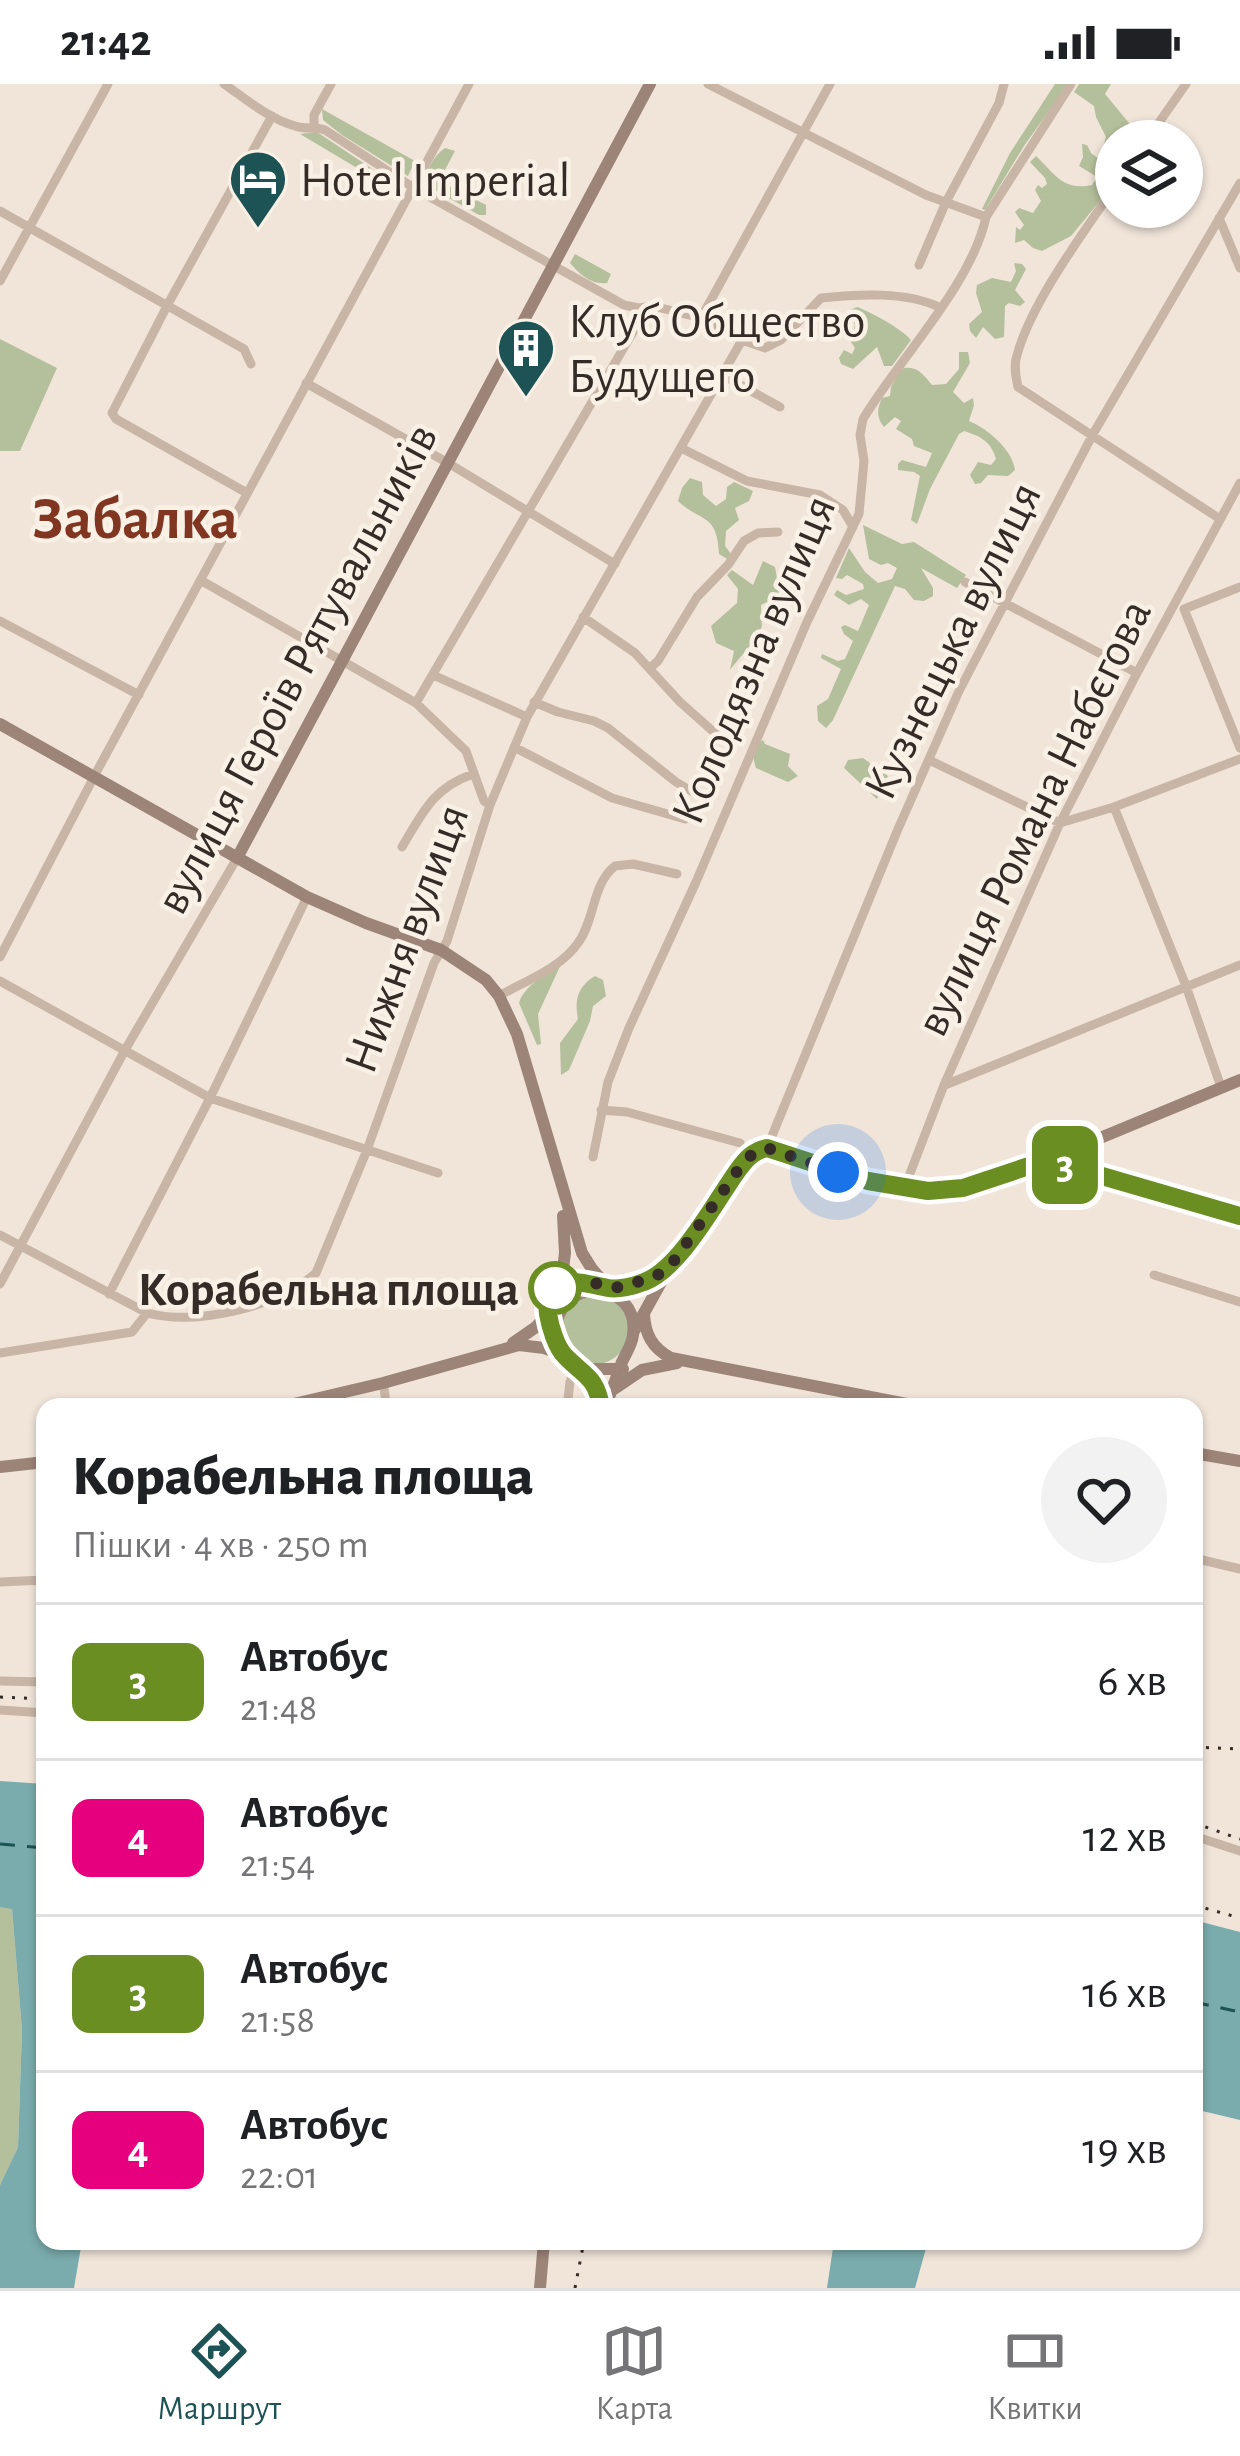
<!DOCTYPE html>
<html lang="uk">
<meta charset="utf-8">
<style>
:root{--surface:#fff;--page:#f2f2f2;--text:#202124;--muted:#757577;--line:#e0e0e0;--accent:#1e5355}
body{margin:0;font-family:"Alegreya Sans",sans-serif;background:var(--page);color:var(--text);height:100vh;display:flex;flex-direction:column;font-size:45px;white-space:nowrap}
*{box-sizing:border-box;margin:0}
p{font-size:39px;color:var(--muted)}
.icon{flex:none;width:66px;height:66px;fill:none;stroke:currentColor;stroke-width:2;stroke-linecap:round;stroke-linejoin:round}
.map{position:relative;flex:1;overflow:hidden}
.sheet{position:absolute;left:36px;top:1314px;width:1167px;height:852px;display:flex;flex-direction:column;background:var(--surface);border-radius:24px;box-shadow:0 3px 9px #0004}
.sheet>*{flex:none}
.badge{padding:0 24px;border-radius:18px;font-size:42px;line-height:78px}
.tools{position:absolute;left:1095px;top:36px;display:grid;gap:24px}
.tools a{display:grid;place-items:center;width:108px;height:108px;border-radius:50%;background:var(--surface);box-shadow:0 3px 9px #0004;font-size:60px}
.you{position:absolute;width:60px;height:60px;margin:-30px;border:9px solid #fff;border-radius:50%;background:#1a73e8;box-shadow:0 0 0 18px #1a73e833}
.map>.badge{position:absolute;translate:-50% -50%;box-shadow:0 0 0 6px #fff}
.round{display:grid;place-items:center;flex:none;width:126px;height:126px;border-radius:63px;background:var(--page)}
.headline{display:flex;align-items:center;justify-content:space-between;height:204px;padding:0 36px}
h1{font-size:57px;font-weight:800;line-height:90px}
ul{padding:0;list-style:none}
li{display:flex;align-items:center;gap:36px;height:156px;padding:0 36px;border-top:3px solid var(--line)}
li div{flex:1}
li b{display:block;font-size:45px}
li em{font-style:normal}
li .badge{min-width:132px;font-weight:700;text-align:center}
.status{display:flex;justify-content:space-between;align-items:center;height:84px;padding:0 60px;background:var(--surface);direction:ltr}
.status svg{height:33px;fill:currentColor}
.tab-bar{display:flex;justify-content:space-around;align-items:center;height:168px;border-top:3px solid var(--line);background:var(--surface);font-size:33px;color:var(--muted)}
.tab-bar a{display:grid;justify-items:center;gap:6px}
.tab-bar .on{color:var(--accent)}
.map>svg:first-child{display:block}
</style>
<div class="status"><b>21:42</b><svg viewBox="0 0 49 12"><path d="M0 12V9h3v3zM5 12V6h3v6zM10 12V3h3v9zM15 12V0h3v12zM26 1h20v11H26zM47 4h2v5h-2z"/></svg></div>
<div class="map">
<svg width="1240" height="2204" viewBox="0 0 1240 2204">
<rect width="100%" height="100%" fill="#f1e5da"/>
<!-- green -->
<path fill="#b4bf9b" d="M 1055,0 L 1068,0 L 1024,62 L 985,126 L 982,125 L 1010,69 Z
M 1079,0 L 1111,0 L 1105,10 L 1129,39 L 1124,57 L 1116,57 L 1116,67 L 1108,69 L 1103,63 L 1106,53 L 1096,33 L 1094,22 L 1074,8 Z
M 322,25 L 415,77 L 408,92 L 342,51 L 323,36 Z
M 317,48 L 392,98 L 394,106 L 300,50 Z
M 1082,60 L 1087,61 L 1091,69 L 1116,88 L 1099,118 L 1071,152 L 1042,167 L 1033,164 L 1024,156 L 1015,159 L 1016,143 L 1020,146 L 1024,141 L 1015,128 L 1019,124 L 1033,129 L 1041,117 L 1035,106 L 1038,101 L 1042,104 L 1047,100 L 1045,94 L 1030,78 L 1036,72 C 1056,91 1063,107 1092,101 L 1097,93 L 1079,82 L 1083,73 Z
M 445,64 L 455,67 L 439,97 L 486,121 L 486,131 L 479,131 L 424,100 C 426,87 434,71 445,64 Z
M 575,170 L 611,190 L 607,199 C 592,201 580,191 570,179 Z
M 1014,179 L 1022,180 L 1026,185 L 1015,206 L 1025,218 L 1020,222 L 1009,219 L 1005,222 L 1004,253 L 995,255 L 983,243 L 976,254 L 970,247 L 969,240 L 982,228 L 976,209 L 977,201 L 992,194 L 1011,198 L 1016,187 Z
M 857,223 C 871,228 902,245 911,256 L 892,282 L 884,282 L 877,263 L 853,285 L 841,280 L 839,274 L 844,266 L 852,270 L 855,264 L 851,258 L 855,241 L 850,226 Z
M 0,255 L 57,284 L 20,367 L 0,367 Z
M 959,268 L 968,268 L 970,279 L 953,308 L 964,319 L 973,314 L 974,321 L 969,337 C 988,345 1012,365 1015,386 L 1008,392 L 988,391 L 981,399 L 975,400 L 970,391 L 978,378 L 991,381 L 996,375 C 991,357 980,352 964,347 L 959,350 L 930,405 L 917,440 L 911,436 L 920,392 L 914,388 L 898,386 L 898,380 L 902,376 L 926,383 L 932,369 L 914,362 L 912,355 L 896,345 L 901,337 L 895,333 L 884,343 C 876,333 877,326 882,314 L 890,312 L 891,303 L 901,285 C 916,280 923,290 932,301 L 946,300 L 959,285 Z
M 690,394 L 702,398 L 703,411 L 716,422 L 726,415 L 727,403 L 734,398 L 753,407 L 749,417 L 735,424 L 739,436 L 726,447 L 725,462 L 732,471 L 729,476 L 719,470 C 717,428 701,439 678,417 L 682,404 Z
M 863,441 L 902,460 L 914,458 L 966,491 L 957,504 L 921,484 L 933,504 L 933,512 L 924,517 L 914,516 L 905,505 L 895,502 L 833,636 L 826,644 L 818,637 L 817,622 L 828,615 L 841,585 L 821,574 L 822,570 L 838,577 L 845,575 L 853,557 L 844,550 L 841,543 L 845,541 L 858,547 L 869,521 L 861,515 L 849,521 L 834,511 L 837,506 L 846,511 L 864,505 L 863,500 L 847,491 L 842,495 L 836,494 L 849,464 L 865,488 L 878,499 L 892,495 L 897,484 L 888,479 L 881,481 L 869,475 Z
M 763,477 L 775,483 L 781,517 L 793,527 L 791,532 L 776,524 L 771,516 L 761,521 C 761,523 762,540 762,542 C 759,554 738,575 730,586 L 734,567 L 716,559 L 711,542 L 737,519 L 738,505 L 727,491 L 732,486 L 753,501 Z
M 763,656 L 765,660 L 790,670 L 788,682 L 798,692 L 788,698 L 756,684 C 752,672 752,663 763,656 Z
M 863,674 L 888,692 L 877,715 L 844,684 L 848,676 Z
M 562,878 L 538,930 L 541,960 L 537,961 L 519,919 C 525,900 547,891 562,878 Z
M 595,892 L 603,896 L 606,912 L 593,922 L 590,937 L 569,986 L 561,991 L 560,959 L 578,935 C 574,916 578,902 595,892 Z
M561 1246a34 34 0 1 1 68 0a34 34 0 1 1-68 0Z
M 0,1823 L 12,1824 L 22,1946 L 18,2063 L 0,2101 Z"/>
<!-- water -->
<path fill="#7aacad" d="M 0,1697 L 45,1700 L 45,2157 L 82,2157 L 74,2204 L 0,2204 L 0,2101 L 18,2063 L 22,1946 L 12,1825 L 0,1823 Z
M 1194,1836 L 1240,1848 L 1240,2036 L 1194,2025 Z
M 834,2157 L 928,2157 L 915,2204 L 827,2204 Z"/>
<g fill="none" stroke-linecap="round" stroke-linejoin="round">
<!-- ferry -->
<path stroke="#1e5355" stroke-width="3" stroke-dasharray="15 12" stroke-linecap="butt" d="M 0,1760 L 45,1764
M 1194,1918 L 1240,1928"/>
<!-- street -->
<path stroke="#c8b5a6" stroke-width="9" d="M 224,0 C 246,15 269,35 295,42 C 306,46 314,42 325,46 L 414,104 L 624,221 L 639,224 L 653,222 L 701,234 L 742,256 L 765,264 L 781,256 L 821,214 C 858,210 907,207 941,224
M 708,0 L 926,111 L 986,133
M 314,42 L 314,31 L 331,0
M 1146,57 L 1186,0
M 1116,101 C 1084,148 1029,221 1016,275 C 1014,285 1016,293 1018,303 L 1220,435
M 0,127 L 244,265 L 251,280
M 1219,134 L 1240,184
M 919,181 L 946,118 L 999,19 L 1004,0
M 0,197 L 108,0
M 701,234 L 830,0
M 722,291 L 780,323
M 306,299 L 448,379 L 615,480
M 681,364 L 747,397 L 820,411 L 843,426 L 853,443
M 247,409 L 116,335 L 112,329 L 168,220 L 272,32
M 202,497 L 416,619 L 466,667 L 484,717 L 490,721
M 965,498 L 1137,589
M 1184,525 L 1240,664
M 1184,525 L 1240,503
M 583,533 L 635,569 L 680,618 L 716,650
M 0,537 L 139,611
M 651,583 L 658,577 L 697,513 L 728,481 L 744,457 L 758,449 L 778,448
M 433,591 L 527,633
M 534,618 L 558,628 L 594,637 L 608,644 L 676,698 L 708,717
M 416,619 L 640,236 L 639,224
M 514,663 L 612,714 L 685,735
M 929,676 L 1060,739 L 1114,723 L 1240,675
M 1114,723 L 1186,902 L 1221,1003
M 402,763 C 423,728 433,704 473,690
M 0,873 L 97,687 L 469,0
M 0,897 L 210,1014 L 438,1089
M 499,912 C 525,897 561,884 578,859 C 595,836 592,800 615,782 L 633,780 L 677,790
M 945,1001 L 1240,881
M 601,1026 L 627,1028 L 740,1059
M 767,1064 L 898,745 L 959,607 L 1093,350 L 1240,99
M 593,1073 L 608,998 L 629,944 L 696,798 L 807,538 L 859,430 L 864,377 L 860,351 L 863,335 C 899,275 972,200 986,133 L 1071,0
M 904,1105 L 944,1001 L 1060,739 L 1137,589 L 1240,399
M 0,1151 L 147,1229
M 1154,1191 L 1240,1218
M 0,1200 L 125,966 L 237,774
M 109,1210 L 210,1014 L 307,813
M 0,1269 L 132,1248 L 147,1229 C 197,1242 277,1223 316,1189 L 367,1066 L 434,879 L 447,857 L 490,721 L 527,633 L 742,256
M 383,1299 L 387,1323
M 567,1323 L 570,1298 L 577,1281
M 1194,1474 L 1240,1485
M 0,1498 L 45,1496
M 0,1597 L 45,1598
M 0,1626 L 45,1629
M 1194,1752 L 1240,1767"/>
<!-- secondary -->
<path stroke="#9c8478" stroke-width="12" d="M 0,640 L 307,813 L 366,839 L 441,866 L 486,896 L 499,912 L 517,950 L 582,1169 L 592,1185 L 618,1214
M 237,774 L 650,0
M 1048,1076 L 1240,1132
M 561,1201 L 565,1169 L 563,1132
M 606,1205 L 647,1197 L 665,1186
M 644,1230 C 645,1250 652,1264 671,1274 L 922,1323
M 552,1244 L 548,1222 L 557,1202 L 575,1197 L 603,1202
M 634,1247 L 664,1193 L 738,1086 C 746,1075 753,1067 767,1064 L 889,1102 L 928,1107 L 963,1104 L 1047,1076 L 1240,996
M 555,1251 C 557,1187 641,1197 633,1251 C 632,1261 626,1269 622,1278 C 617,1293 611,1308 605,1323
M 513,1259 L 536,1243 L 551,1225
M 563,1268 L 593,1296 L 601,1323
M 578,1281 L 590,1285 L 623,1285
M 614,1305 L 642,1286 L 677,1279
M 281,1323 L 383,1299 L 519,1261 L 544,1264 L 564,1271
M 1194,1369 L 1240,1377
M 0,1383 L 45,1378
M 540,2204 L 544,2157"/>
<!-- rail -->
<path stroke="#352b27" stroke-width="3" stroke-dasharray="3 9" stroke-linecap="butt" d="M 0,1613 L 45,1615
M 42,1639 L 45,1639
M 1194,1663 L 1240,1665
M 1194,1739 L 1240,1755
M 1194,1821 L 1240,1834
M 575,2204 L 584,2157"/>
</g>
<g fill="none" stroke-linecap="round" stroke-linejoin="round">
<defs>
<path id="line" d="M 601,1323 C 596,1292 584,1292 565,1272 C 556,1263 550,1242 548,1230 C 543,1185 583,1199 608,1204 C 618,1206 634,1202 644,1198 C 680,1185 715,1118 738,1086 C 746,1075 753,1067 767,1064 L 868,1097 L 928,1107 L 963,1104 L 1047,1076 L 1240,1132"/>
</defs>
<!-- line casing -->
<use href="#line" stroke="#fff" stroke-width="27"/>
<!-- line -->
<use href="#line" stroke="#6b8e23" stroke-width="18"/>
<!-- walk -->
<path stroke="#352b27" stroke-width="12" stroke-dasharray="0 21.6" d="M 555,1204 L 566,1198 L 586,1197 L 615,1204 L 655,1193 L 671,1181 L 738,1086 C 746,1075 753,1067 767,1064 L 838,1088"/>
</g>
<!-- icons -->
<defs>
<symbol id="hotel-pin" viewBox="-11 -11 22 30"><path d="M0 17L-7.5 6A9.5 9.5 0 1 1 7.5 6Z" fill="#1e5355" stroke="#f9f0e6"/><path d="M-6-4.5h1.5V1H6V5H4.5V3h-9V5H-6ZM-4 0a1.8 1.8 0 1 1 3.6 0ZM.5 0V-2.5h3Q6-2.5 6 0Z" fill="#fff"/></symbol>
<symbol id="building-pin" viewBox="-11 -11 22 30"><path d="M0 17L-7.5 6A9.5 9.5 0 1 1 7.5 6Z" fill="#1e5355" stroke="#f9f0e6"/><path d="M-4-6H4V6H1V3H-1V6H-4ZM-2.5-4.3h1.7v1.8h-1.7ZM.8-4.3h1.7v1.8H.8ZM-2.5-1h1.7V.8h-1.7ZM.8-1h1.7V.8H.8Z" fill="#fff"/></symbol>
</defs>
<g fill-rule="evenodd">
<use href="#hotel-pin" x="225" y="62" width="66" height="90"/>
<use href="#building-pin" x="493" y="231" width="66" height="90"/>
</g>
<!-- markers -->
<circle fill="#fff" stroke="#6b8e23" stroke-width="6" cx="555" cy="1204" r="24"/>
<g text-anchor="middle" stroke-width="9" stroke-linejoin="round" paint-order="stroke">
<!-- poi labels -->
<g font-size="48" fill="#352b27" stroke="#f9f0e6" text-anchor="start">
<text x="300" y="112">Hotel Imperial</text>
<text x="568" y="253">Клуб Общество<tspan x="568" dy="55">Будущего</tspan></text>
</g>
<!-- street labels -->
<g font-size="48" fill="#352b27" stroke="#f9f0e6">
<text transform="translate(951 556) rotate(-64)" y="17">Кузнецька вулиця</text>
<text transform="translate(752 575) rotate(-67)" y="17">Колодязна вулиця</text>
<text transform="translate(295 584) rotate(-62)" y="17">вулиця Героїв Рятувальників</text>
<text transform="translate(1032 733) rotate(-64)" y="17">вулиця Романа Набєгова</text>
<text transform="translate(405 854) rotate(-70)" y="17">Нижня вулиця</text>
</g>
<!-- stop labels -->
<g font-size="48" font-weight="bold" fill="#352b27" stroke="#f9f0e6" text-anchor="end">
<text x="519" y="1221">Корабельна площа</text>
</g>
<!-- district labels -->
<g font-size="60" font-weight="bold" fill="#813622" stroke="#f9f0e6">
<text x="135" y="454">Забалка</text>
</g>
</g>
</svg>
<div class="tools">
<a><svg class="icon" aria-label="layers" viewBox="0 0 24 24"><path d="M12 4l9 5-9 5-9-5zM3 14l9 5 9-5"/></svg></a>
</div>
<div class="you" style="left:838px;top:1088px"></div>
<b class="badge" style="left:1065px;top:1081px;background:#6b8e23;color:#fff">3</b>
<section class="sheet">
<div class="headline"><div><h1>Корабельна площа</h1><p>Пішки · 4 хв · 250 m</p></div><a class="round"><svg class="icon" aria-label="heart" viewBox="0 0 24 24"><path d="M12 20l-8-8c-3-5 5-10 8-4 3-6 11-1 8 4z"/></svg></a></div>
<ul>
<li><span class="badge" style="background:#6b8e23;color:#fff">3</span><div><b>Автобус</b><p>21:48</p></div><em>6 хв</em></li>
<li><span class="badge" style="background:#e6007e;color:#fff">4</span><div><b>Автобус</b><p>21:54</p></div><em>12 хв</em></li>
<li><span class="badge" style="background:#6b8e23;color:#fff">3</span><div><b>Автобус</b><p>21:58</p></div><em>16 хв</em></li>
<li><span class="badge" style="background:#e6007e;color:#fff">4</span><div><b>Автобус</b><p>22:01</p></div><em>19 хв</em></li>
</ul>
</section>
</div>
<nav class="tab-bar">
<a class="on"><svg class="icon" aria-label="directions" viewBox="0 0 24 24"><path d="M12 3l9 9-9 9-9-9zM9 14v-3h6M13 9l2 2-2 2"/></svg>Маршрут</a>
<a><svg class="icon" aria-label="map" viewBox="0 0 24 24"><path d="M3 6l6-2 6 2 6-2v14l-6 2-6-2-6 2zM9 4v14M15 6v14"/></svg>Карта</a>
<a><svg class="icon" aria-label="tickets" viewBox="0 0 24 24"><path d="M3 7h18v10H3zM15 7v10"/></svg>Квитки</a>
</nav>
